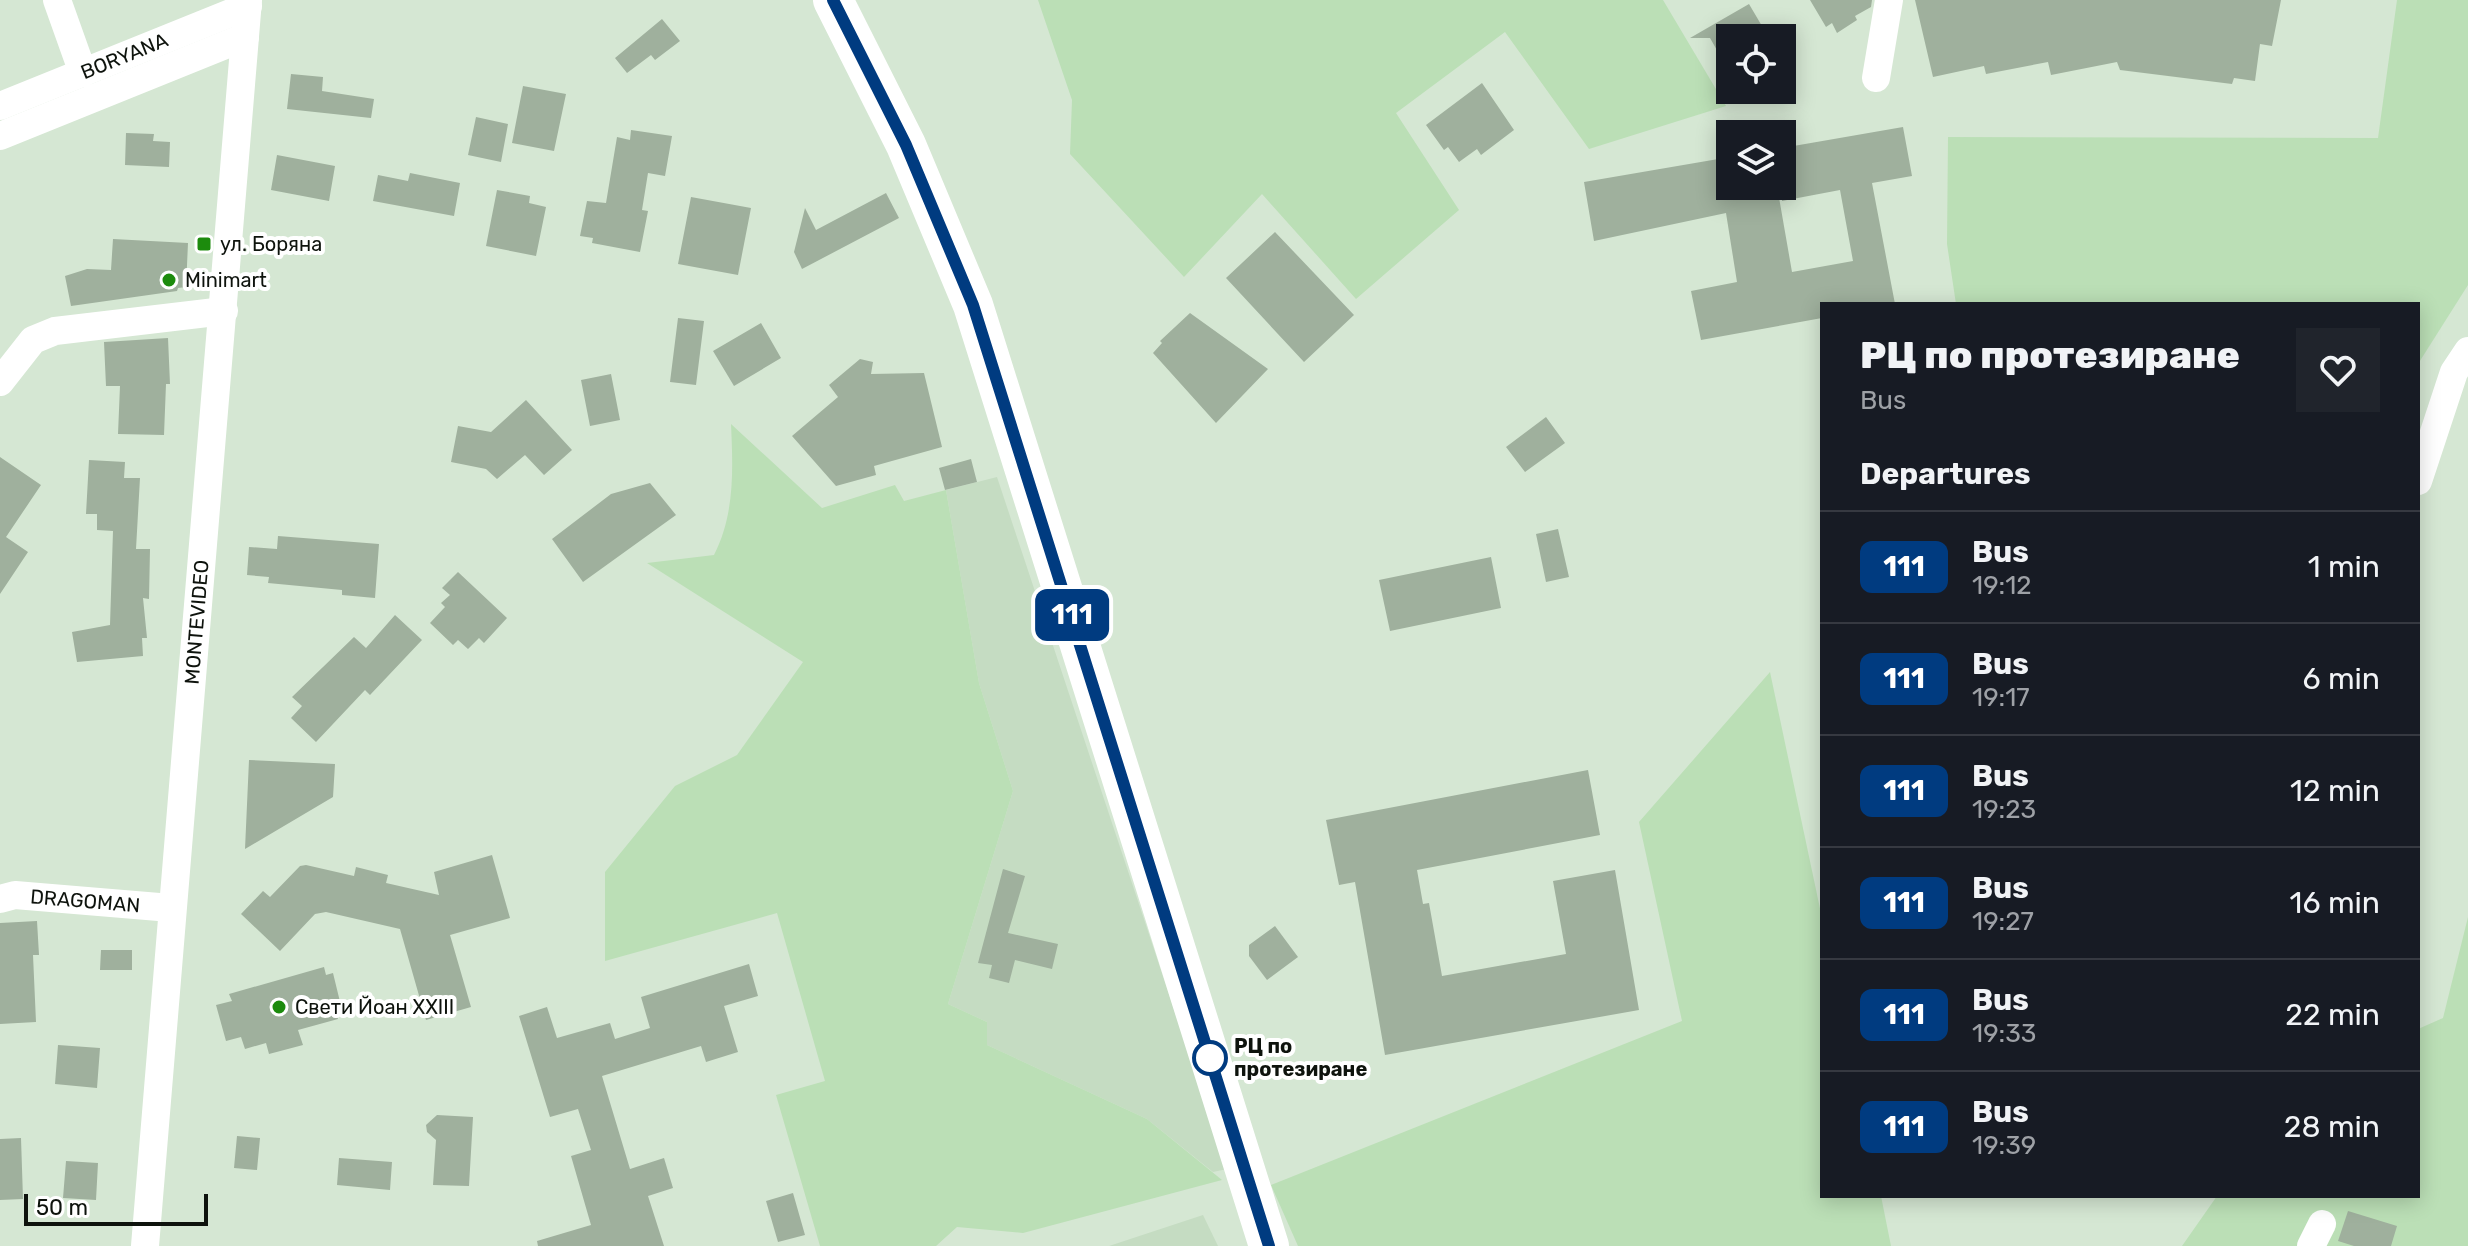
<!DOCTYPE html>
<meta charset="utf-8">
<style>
:root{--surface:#171b24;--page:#20242c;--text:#f1f3f6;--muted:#9ea1a6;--line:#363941}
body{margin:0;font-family:Rubik,sans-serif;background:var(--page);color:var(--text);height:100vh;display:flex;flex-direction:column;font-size:30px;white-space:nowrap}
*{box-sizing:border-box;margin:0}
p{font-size:26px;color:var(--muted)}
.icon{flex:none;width:44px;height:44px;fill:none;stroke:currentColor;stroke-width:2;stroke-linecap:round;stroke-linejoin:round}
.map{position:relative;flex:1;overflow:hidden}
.side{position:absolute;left:1820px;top:302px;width:600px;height:896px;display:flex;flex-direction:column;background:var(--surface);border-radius:0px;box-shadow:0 4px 20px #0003}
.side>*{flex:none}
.badge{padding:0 16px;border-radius:12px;font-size:28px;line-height:52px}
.fabs{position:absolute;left:1716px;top:24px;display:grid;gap:16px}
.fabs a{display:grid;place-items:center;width:80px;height:80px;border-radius:0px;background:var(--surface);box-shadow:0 4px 20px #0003;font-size:40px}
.scale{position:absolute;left:24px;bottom:20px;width:184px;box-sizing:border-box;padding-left:8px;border:4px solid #0e130d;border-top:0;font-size:22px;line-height:28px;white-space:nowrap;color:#0e130d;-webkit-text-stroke:6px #fff;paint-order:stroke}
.map>.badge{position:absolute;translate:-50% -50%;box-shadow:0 0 0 4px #fff}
h2{padding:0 40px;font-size:30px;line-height:72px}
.round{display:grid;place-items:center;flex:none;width:84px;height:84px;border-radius:0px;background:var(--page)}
.summary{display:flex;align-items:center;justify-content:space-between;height:136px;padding:0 40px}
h1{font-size:38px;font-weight:800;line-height:60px}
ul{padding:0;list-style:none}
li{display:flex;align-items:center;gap:24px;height:112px;padding:0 40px;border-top:2px solid var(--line)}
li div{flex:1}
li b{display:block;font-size:30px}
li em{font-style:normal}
li .badge{min-width:88px;font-weight:700;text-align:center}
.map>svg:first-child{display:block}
</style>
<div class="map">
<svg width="2468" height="1246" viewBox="0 0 2468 1246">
<rect width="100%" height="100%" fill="#d5e7d3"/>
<!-- built -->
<path fill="#c5dcc2" d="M 997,477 L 1227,1169 L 1213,1172 L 1147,1119 L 987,1045 L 987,1022 L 948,1004 L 1013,791 L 979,683 L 946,490 Z
M 1203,1215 L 1218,1246 L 1109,1246 Z"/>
<!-- green -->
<path fill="#bbdfb6" d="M 1038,0 L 1663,0 L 1726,106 L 1589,149 L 1505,32 L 1396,113 L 1459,210 L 1356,299 L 1262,194 L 1184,277 L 1070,154 L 1072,100 Z
M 2397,0 L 2468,0 L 2468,285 L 2418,364 L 2418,304 L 1956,304 L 1947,244 L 1948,137 L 2378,138 Z
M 731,424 L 822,508 L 895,485 L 904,501 L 946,490 L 979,683 L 1013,791 L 948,1004 L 987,1022 L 987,1045 L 1147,1119 L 1222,1180 L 1023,1233 L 957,1227 L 936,1246 L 820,1246 L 776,1095 L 825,1081 L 777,913 L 605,961 L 605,872 L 675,786 L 737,755 L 803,662 L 647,563 L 714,555 C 735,514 733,469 731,424 Z
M 1770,672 L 1822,918 L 1822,1196 L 1881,1196 L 1891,1246 L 1298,1246 L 1271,1185 L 1682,1021 L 1639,822 Z
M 2468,917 L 2468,1246 L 2182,1246 L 2217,1196 L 2418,1196 L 2418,1029 L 2443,1018 Z"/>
<!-- building -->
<path fill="#9fb09d" d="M 1810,0 L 1872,0 L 1871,7 L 1855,16 L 1857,20 L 1837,33 L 1832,23 L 1826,27 Z
M 1915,0 L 2281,0 L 2272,46 L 2260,44 L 2255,81 L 2234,78 L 2232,84 L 2120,70 L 2117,62 L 2051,75 L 2048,62 L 1986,74 L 1984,66 L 1933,77 Z
M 1749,4 L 1769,38 L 1730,38 L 1730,73 L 1710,38 L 1690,38 Z
M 662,19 L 680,41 L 655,60 L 651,55 L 627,73 L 615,58 Z
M 291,74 L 323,77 L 322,91 L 374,99 L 371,118 L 287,109 Z
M 1482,83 L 1514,130 L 1481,155 L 1477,149 L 1459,162 L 1448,147 L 1444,150 L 1426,125 Z
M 523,86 L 566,94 L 554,151 L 512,143 Z
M 476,117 L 508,124 L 501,162 L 468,155 Z
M 1903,127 L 1912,176 L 1872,183 L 1895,304 L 1822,304 L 1822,318 L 1701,340 L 1691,291 L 1737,282 L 1726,213 L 1594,241 L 1584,182 L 1730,157 L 1730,186 L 1777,186 L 1792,272 L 1853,261 L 1840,190 L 1782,201 L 1782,148 Z
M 631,130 L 672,136 L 665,176 L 648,173 L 642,210 L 648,211 L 640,252 L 592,243 L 593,238 L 580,236 L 587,201 L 606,203 L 617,137 L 630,140 Z
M 126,133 L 154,134 L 153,141 L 170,142 L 169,167 L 125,165 Z
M 277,155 L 335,166 L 329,201 L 271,190 Z
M 410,173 L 460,183 L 454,216 L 373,201 L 378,175 L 408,181 Z
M 497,190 L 530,196 L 529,203 L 546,207 L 536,256 L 486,246 Z
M 886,193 L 899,218 L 802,269 L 794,252 L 805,208 L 816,230 Z
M 691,197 L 751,208 L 738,275 L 678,264 Z
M 1275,232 L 1354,315 L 1304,362 L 1226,278 Z
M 113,239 L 188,243 L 186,287 L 178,288 L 177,291 L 71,306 L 65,276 L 87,269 L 111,270 Z
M 1190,313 L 1268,369 L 1216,423 L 1153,353 L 1162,343 L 1160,341 Z
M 678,318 L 704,321 L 696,385 L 670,382 Z
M 761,323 L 781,358 L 734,386 L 713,351 Z
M 168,338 L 170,384 L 166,384 L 164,435 L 118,434 L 120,386 L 106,386 L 104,342 Z
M 860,359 L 873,362 L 871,374 L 924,373 L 942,447 L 874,466 L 876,475 L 836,486 L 792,436 L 838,397 L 829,385 Z
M 611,374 L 620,420 L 590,426 L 581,380 Z
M 526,400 L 572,450 L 544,475 L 525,455 L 497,479 L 486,469 L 451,462 L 458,426 L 491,432 Z
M 1546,417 L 1565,443 L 1525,472 L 1506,447 Z
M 0,457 L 41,485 L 6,537 L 28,552 L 0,594 Z
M 971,459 L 977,482 L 945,490 L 939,468 Z
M 89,460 L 125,462 L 124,478 L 140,478 L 136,549 L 150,549 L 149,599 L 143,598 L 147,638 L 142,638 L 143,656 L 77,662 L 72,632 L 110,625 L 113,531 L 97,530 L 97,514 L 86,514 Z
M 650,483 L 676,515 L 583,582 L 552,539 L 611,494 Z
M 1558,529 L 1569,577 L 1546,582 L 1536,534 Z
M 278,536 L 379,544 L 375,598 L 342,595 L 342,590 L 268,583 L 269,577 L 247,575 L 249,547 L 277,549 Z
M 1491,557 L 1501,608 L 1390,631 L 1379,580 Z
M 458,572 L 507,618 L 484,643 L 479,638 L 468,649 L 458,640 L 453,645 L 430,623 L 445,607 L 441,603 L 450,595 L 442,588 Z
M 395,615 L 422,640 L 370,695 L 365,690 L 316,742 L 291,718 L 302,706 L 292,697 L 354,637 L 366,648 Z
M 249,760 L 335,764 L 333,797 L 245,849 Z
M 1588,770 L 1600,835 L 1417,870 L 1423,904 L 1429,903 L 1442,976 L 1566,954 L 1553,881 L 1615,870 L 1639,1010 L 1385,1055 L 1355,882 L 1339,885 L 1326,820 Z
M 492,855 L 510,918 L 450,935 L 471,1007 L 426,1020 L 400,929 L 326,912 L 315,914 L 280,951 L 241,914 L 263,891 L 270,897 L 300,866 L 306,865 L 354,876 L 356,867 L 388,875 L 386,883 L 439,895 L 434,872 Z
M 1003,869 L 1025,876 L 1008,933 L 1058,944 L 1052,969 L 1015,960 L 1009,983 L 989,978 L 992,965 L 978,963 Z
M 37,921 L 39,955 L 33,955 L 36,1022 L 0,1024 L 0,923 Z
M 1275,926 L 1298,957 L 1267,980 L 1249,956 L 1249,945 Z
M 101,950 L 132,950 L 132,970 L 100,970 Z
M 749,964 L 758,996 L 724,1006 L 738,1052 L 706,1062 L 701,1046 L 602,1076 L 630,1169 L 664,1158 L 673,1188 L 648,1196 L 664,1246 L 538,1246 L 537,1241 L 591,1225 L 571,1156 L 591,1150 L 578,1109 L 550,1117 L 519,1016 L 547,1007 L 557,1038 L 610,1023 L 615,1039 L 650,1028 L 641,997 Z
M 324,967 L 326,975 L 333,973 L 342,1010 L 336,1011 L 338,1019 L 298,1030 L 303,1045 L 269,1054 L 266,1043 L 245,1049 L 241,1037 L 226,1041 L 216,1005 L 232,1001 L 229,994 Z
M 58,1045 L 100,1048 L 97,1088 L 55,1084 Z
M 437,1115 L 473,1117 L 469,1186 L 433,1185 L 436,1140 L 427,1132 L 426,1125 Z
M 237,1136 L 260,1138 L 257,1170 L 234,1168 Z
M 21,1138 L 23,1199 L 0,1200 L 0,1139 Z
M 339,1158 L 392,1162 L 390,1190 L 337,1185 Z
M 66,1161 L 98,1163 L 96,1200 L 63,1198 Z
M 793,1193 L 805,1235 L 778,1242 L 766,1201 Z
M 2348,1211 L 2397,1226 L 2391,1246 L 2354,1246 L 2338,1241 Z"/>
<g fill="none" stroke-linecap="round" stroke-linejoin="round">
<!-- minor -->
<g stroke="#fff" stroke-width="28">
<path d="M 57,0 L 83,73"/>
<path d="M 1876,78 L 1889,0"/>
<path id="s1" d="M 0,106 L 248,6"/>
<path d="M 0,136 L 245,37"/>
<path d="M 0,382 L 33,340 L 55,331 L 224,311"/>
<path d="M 2418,481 L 2454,372 L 2468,351"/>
<path id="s2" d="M 0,899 L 15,895 L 171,908"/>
<path id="s3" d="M 145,1246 L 248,0"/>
<path d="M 2311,1246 L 2322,1224"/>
</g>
<!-- highway -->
<path stroke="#fff" stroke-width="40" d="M 833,0 L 906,145 L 973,305 L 1269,1246"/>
</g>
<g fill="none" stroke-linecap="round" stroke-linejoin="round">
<defs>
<path id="line" d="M 833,0 L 906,145 L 973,305 L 1269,1246"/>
</defs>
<!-- line casing -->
<use href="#line" stroke="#fff" stroke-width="18"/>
<!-- line -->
<use href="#line" stroke="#003b80" stroke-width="12"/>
</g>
<!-- markers -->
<g fill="#1c8b0d" stroke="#fff" stroke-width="3">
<rect x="196" y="236" width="16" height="16" rx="4"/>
<circle cx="169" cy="280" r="8"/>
<circle cx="279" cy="1007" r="8"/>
</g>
<circle fill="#fff" stroke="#003b80" stroke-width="4" cx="1210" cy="1058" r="16"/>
<g text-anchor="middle" stroke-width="8" stroke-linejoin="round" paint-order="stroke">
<!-- street labels -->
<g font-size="20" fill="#0e130d" stroke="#fff">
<text dy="7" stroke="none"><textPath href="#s1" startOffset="134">BORYANA</textPath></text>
<text dy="7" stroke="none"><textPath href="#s3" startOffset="626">MONTEVIDEO</textPath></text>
<text dy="7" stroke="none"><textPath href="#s2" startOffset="86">DRAGOMAN</textPath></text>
</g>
<!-- poi labels -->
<g font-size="20" fill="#0e130d" stroke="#fff" text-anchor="start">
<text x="220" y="251">ул. Боряна</text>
<text x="185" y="287">Minimart</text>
<text x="295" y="1014">Свети Йоан XXIII</text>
</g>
<!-- stop labels -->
<g font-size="20" font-weight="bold" fill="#0e130d" stroke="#fff" text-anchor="start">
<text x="1234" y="1053">РЦ по<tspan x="1234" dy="23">протезиране</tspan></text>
</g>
</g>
</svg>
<div class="fabs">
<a><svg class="icon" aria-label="locate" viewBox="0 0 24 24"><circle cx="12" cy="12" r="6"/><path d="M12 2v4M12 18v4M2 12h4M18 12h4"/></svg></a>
<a><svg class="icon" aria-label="layers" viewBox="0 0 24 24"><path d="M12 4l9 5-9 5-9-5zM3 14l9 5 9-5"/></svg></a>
</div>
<div class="scale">50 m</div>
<b class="badge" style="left:1072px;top:615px;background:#003b80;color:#fff">111</b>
<section class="side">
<div class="summary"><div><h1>РЦ по протезиране</h1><p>Bus</p></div><a class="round"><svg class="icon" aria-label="heart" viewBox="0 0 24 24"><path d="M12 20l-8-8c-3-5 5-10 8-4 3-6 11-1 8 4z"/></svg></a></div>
<h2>Departures</h2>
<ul>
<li><span class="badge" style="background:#003b80;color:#fff">111</span><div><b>Bus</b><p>19:12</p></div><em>1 min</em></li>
<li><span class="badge" style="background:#003b80;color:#fff">111</span><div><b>Bus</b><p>19:17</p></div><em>6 min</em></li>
<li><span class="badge" style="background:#003b80;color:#fff">111</span><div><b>Bus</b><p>19:23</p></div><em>12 min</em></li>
<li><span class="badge" style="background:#003b80;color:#fff">111</span><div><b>Bus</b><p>19:27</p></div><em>16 min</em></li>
<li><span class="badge" style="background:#003b80;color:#fff">111</span><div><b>Bus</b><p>19:33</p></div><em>22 min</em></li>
<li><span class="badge" style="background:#003b80;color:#fff">111</span><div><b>Bus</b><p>19:39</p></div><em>28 min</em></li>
</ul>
</section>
</div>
